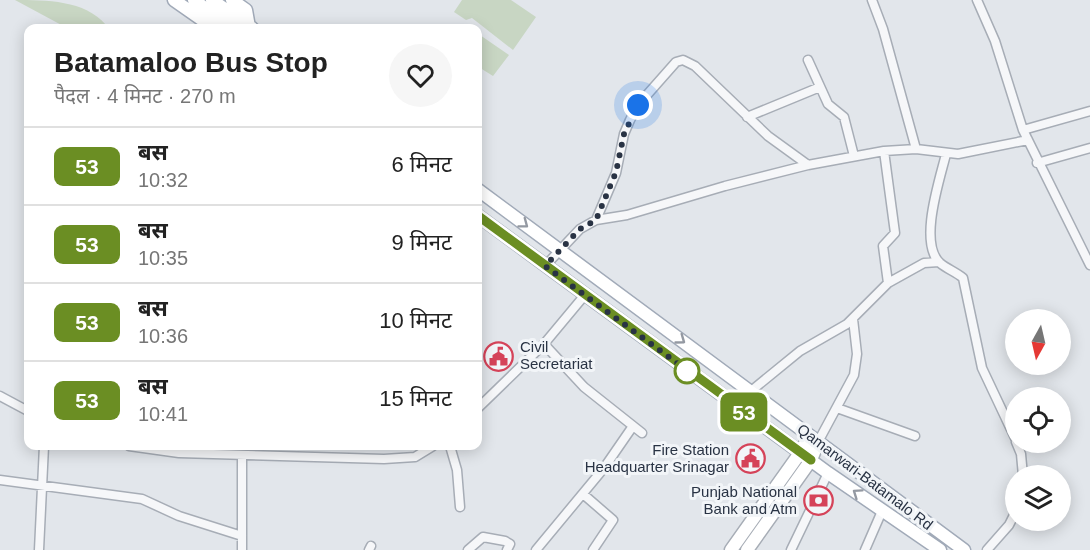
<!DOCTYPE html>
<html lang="hi">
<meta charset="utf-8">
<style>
:root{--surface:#fff;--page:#f6f6f6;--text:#222;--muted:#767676;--line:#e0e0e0}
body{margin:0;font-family:Helvetica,"Noto Sans Devanagari",sans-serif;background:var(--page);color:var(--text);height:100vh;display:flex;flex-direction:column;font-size:22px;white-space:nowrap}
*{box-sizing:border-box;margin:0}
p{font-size:20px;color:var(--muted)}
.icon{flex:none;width:33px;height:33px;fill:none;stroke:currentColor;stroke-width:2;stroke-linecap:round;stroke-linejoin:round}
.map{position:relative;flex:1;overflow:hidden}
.side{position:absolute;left:24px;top:24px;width:458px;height:426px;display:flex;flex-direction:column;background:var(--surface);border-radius:12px;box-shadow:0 3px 15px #0003}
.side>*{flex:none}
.badge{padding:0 12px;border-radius:9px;font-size:21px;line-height:39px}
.needle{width:39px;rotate:188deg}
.fabs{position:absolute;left:1005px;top:309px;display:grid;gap:12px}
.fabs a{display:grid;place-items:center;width:66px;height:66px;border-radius:50%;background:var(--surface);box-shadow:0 3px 15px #0003;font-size:30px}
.you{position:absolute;width:30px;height:30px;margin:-15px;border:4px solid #fff;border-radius:50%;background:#1a73e8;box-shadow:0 0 0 9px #1a73e833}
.map>.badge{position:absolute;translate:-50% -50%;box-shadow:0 0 0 3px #fff}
.round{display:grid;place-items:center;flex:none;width:63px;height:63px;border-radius:32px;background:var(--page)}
.headline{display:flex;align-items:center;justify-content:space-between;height:102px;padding:0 30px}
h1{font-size:28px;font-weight:700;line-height:45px}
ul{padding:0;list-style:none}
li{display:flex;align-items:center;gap:18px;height:78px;padding:0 30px;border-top:2px solid var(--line)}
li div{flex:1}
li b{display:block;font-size:22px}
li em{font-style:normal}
li .badge{min-width:66px;font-weight:700;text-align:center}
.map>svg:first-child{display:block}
</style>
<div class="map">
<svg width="1090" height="550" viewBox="0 0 1090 550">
<rect width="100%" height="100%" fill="#e2e6eb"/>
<!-- green -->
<path fill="#c8d6c3" d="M 15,0 C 46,0 85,0 106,25 L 103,28 L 67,28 Z
M 462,0 L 511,0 L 536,17 L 513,50 L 472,18 L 466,20 L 454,12 Z
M 477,33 L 509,55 L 493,76 L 477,66 Z"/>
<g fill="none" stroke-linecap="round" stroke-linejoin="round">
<defs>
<path id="street" d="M 872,0 L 883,29 L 916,149
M 977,0 L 995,41 L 1023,130 L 1090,265
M 808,60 L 828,104 L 844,117 L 854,156
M 747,117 L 820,87
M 1023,130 L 1090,111
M 946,154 C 940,179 918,243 940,263 C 947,269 956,272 963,278 L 982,368 L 1016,440
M 1037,163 L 1090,148
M 596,220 L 616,173 L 624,134 L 630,120 L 638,105 L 676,62 L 683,60 L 695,66 L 768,136 L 808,165
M 545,266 L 580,229 L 596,220 L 627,215 L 725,186 L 808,165 L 884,151 L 916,149 L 958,154 L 1028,140
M 888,283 L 924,263 L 939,262
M 544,344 L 584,387 L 642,433
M 751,391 L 800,351 L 847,324 L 888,283 L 883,246 L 895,233 L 884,151
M 0,396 L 28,411
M 837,408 L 915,436
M 477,409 L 544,344 L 584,296
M 818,442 L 854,375 L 857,354 L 853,319
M 1016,442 L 1021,454 L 1023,476
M 129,446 L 179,453 L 384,459 L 415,457 L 433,446
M 450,446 L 457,470 L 460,507
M 0,480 L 142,499 L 179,516 L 242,536
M 583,494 L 613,520 L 593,550
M 39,550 L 44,446
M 242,550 L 242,457
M 369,550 L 371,546
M 468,550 L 483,537 L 505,541 L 510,544 L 507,550
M 536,550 L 604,468 L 633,426
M 791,550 L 828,473
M 865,550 L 882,511
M 987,550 L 1009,525 L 1016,511"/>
<path id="secondary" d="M 731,550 L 800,453 L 809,436
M 747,550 L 811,460 L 818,442"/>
<path id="primary" d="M 174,0 L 214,28
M 194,0 L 232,28
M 212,0 L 252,28
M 232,0 L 246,10 L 249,27
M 477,189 L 964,550
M 477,215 L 828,473 L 940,550"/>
</defs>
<!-- street casing -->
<use href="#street" stroke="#a7adb6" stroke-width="11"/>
<!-- secondary casing -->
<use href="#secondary" stroke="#a7adb6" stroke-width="15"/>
<!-- primary casing -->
<use href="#primary" stroke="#a1aab8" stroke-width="15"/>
<!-- street -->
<use href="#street" stroke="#f6f7f9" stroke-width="8"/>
<!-- secondary -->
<use href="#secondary" stroke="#fff" stroke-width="12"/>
<!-- primary -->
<use href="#primary" stroke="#fff" stroke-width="12"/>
</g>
<!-- one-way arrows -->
<defs><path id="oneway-chevron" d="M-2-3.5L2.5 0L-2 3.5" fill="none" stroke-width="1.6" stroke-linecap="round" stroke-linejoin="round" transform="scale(1.5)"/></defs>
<g stroke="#9499a2">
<use href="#oneway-chevron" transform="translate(524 224) rotate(37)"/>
<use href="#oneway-chevron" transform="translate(681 340) rotate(36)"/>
<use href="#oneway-chevron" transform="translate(857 493) rotate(-145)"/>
</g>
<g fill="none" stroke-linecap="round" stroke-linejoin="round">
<defs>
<path id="line" d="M 477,215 L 811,460"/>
</defs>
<!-- line casing -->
<use href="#line" stroke="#fff" stroke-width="14"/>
<!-- line -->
<use href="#line" stroke="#6b8e23" stroke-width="9"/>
<!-- walk -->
<path stroke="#293344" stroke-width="6" stroke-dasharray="0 10.8" d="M 638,105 L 624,134 L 616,172 L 596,220 L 580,229 L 545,266 L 692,374 L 687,371"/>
</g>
<!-- icons -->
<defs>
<symbol id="civic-ring" viewBox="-11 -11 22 22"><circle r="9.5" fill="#f2f5f8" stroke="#d54359" stroke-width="1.5"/><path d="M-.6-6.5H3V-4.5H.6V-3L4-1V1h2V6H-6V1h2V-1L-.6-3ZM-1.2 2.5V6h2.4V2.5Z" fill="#d54359"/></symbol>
<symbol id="bank-ring" viewBox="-11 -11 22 22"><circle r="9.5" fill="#f2f5f8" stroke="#d54359" stroke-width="1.5"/><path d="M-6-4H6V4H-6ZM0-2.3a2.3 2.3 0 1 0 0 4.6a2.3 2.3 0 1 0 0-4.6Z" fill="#d54359"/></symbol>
</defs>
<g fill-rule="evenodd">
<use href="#civic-ring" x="482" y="340" width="33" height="33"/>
<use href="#civic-ring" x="734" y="442" width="33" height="33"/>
<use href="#bank-ring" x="802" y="484" width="33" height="33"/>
</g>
<!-- markers -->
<circle fill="#fff" stroke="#6b8e23" stroke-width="3" cx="687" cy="371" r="12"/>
<g text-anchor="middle" stroke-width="6" stroke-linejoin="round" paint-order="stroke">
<!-- poi labels -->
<g font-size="15" fill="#293344" stroke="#f2f5f8" text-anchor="end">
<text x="520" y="352" text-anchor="start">Civil<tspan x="520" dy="17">Secretariat</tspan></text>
<text x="729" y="455">Fire Station<tspan x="729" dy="17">Headquarter Srinagar</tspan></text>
<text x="797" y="497">Punjab National<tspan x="797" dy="17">Bank and Atm</tspan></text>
</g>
<!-- street labels -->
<g font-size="15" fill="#293344" stroke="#f2f5f8">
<text transform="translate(865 477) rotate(37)" y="5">Qamarwari-Batamalo Rd</text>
</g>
</g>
</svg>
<div class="fabs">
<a><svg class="needle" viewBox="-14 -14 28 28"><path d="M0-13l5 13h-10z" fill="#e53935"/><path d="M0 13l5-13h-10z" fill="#767676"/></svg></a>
<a><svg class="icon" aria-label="locate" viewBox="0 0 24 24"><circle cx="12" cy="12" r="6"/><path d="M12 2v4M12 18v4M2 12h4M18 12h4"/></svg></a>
<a><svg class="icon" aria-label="layers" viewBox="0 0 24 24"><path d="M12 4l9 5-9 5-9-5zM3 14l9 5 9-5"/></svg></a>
</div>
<div class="you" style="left:638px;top:105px"></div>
<b class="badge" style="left:744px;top:412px;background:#6b8e23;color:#fff">53</b>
<section class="side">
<div class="headline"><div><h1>Batamaloo Bus Stop</h1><p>पैदल · 4 मिनट · 270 m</p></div><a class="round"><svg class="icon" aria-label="heart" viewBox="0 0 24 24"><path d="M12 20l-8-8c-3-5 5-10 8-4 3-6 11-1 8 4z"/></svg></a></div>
<ul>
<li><span class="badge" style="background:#6b8e23;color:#fff">53</span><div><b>बस</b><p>10:32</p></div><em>6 मिनट</em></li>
<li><span class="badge" style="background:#6b8e23;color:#fff">53</span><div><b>बस</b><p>10:35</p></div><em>9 मिनट</em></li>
<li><span class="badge" style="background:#6b8e23;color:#fff">53</span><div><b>बस</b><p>10:36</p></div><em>10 मिनट</em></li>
<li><span class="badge" style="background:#6b8e23;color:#fff">53</span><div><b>बस</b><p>10:41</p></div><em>15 मिनट</em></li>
</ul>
</section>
</div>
